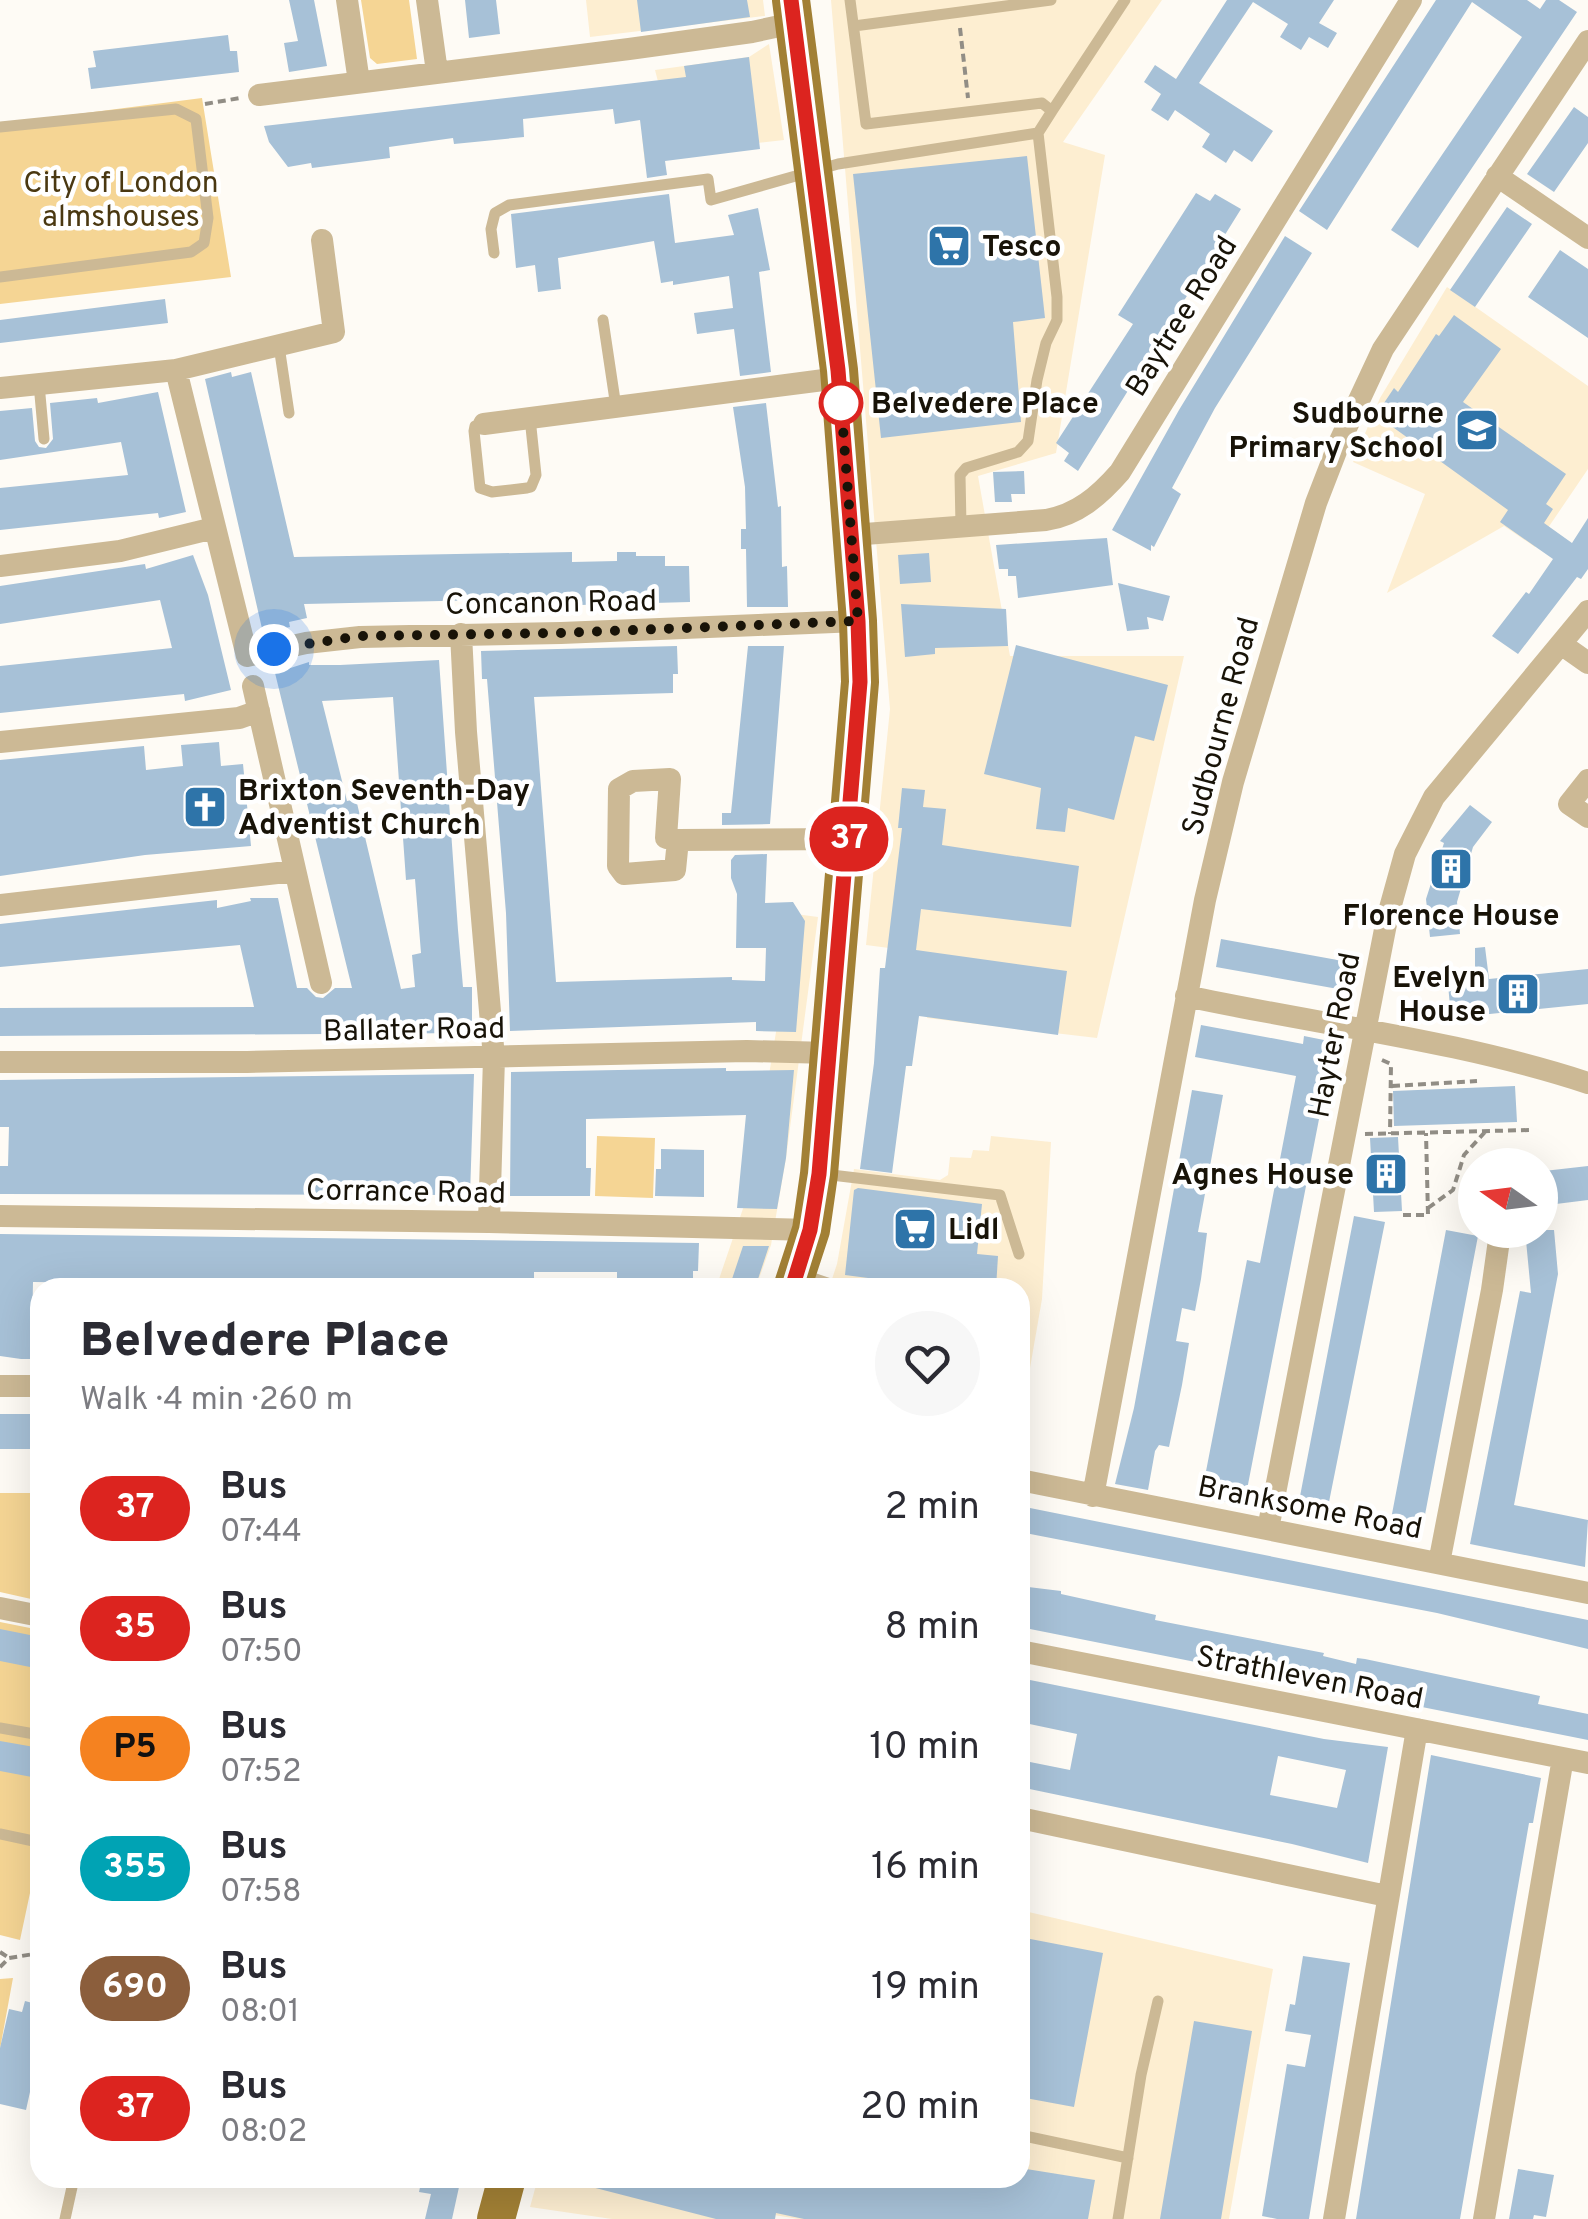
<!DOCTYPE html>
<meta charset="utf-8">
<style>
:root{--surface:#fff;--page:#f7f7f7;--text:#2b2b33;--muted:#7c7c81}
body{margin:0;font-family:Overpass,sans-serif;background:var(--page);color:var(--text);height:100vh;display:flex;flex-direction:column;font-size:38px;white-space:nowrap}
*{box-sizing:border-box;margin:0}
p{font-size:32px;color:var(--muted)}
.icon{flex:none;width:55px;height:55px;fill:none;stroke:currentColor;stroke-width:2;stroke-linecap:round;stroke-linejoin:round}
.map{position:relative;flex:1;overflow:hidden}
.side{position:absolute;left:30px;top:1278px;width:1000px;height:910px;display:flex;flex-direction:column;background:var(--surface);border-radius:30px;box-shadow:0 10px 40px #0002}
.side>*{flex:none}
.badge{padding:0 20px;border-radius:32px;font-size:35px;line-height:65px}
.needle{width:65px;rotate:284deg}
.buttons{position:absolute;left:1458px;top:1148px;display:grid;gap:20px}
.buttons a{display:grid;place-items:center;width:100px;height:100px;border-radius:50%;background:var(--surface);box-shadow:0 10px 40px #0002;font-size:50px}
.you{position:absolute;width:50px;height:50px;margin:-25px;border:8px solid #fff;border-radius:50%;background:#1a73e8;box-shadow:0 0 0 15px #1a73e833}
.map>.badge{position:absolute;translate:-50% -50%;box-shadow:0 0 0 5px #fff}
.round{display:grid;place-items:center;flex:none;width:105px;height:105px;border-radius:52px;background:var(--page)}
.head{display:flex;align-items:center;justify-content:space-between;height:170px;padding:0 50px}
h1{font-size:48px;font-weight:800;line-height:75px}
ul{padding:0;list-style:none}
li{display:flex;align-items:center;gap:30px;height:120px;padding:0 50px}
li div{flex:1}
li b{display:block;font-size:38px}
li em{font-style:normal}
li .badge{min-width:110px;font-weight:700;text-align:center}
.map>svg:first-child{display:block}
</style>
<div class="map">
<svg width="1588" height="2219" viewBox="0 0 1588 2219">
<rect width="100%" height="100%" fill="#fefbf5"/>
<!-- built -->
<path fill="#fdeed1" d="M 586,0 L 763,0 L 765,16 L 590,37 Z
M 831,0 L 1162,0 L 1063,142 L 1105,155 L 1056,453 L 978,476 L 1010,656 L 1184,656 L 1097,1038 L 927,1018 L 935,954 L 866,945 L 890,709 Z
M 769,44 L 784,140 L 657,154 L 645,164 L 642,136 L 671,132 L 655,70 L 749,57 Z
M 1447,287 L 1588,386 L 1588,469 L 1535,547 L 1504,526 L 1387,593 L 1425,494 L 1353,462 L 1380,398 Z
M 788,913 L 818,917 L 786,1158 L 771,1245 L 756,1287 L 716,1288 L 751,1185 L 776,1032 Z
M 991,1136 L 1051,1142 L 1042,1299 L 1026,1391 L 1020,1390 L 1020,1288 L 829,1288 L 837,1264 L 854,1169 L 940,1180 L 948,1175 L 950,1157 L 971,1158 L 973,1150 L 989,1151 Z
M 1020,1910 L 1273,1969 L 1229,2219 L 799,2219 L 774,2215 L 771,2219 L 612,2219 L 530,2207 L 538,2178 L 1020,2178 Z"/>
<!-- green -->
<path fill="#f5d594" d="M 361,0 L 409,0 L 417,59 L 377,64 L 370,58 Z
M 202,98 L 231,277 L 0,304 L 0,124 Z
M 597,1136 L 655,1138 L 653,1198 L 595,1196 Z
M 0,1493 L 40,1493 L 40,1601 L 0,1592 Z
M 0,1622 L 40,1630 L 40,1846 L 20,1940 L 0,1935 Z
M 13,1978 L 0,2049 L 0,1979 Z"/>
<!-- building -->
<path fill="#a7c1d7" fill-rule="evenodd" d="M 289,0 L 314,0 L 327,66 L 289,72 L 284,43 L 298,41 Z
M 465,0 L 496,0 L 500,34 L 469,38 Z
M 637,0 L 747,0 L 750,17 L 641,32 Z
M 1227,0 L 1334,0 L 1319,23 L 1337,33 L 1328,48 L 1309,37 L 1301,50 L 1280,37 L 1288,24 L 1253,2 L 1199,83 L 1273,131 L 1252,162 L 1234,150 L 1226,163 L 1202,147 L 1210,134 L 1175,110 L 1168,121 L 1151,110 L 1161,94 L 1144,82 L 1155,65 L 1176,79 Z
M 1436,0 L 1527,0 L 1540,9 L 1546,0 L 1559,0 L 1577,12 L 1418,248 L 1391,230 L 1522,37 L 1472,2 L 1327,230 L 1299,211 Z
M 228,35 L 230,51 L 237,51 L 239,72 L 91,89 L 88,68 L 96,67 L 93,51 Z
M 749,57 L 760,149 L 665,161 L 667,175 L 647,178 L 640,120 L 615,124 L 613,109 L 523,119 L 524,137 L 454,144 L 453,138 L 389,147 L 390,158 L 312,168 L 311,163 L 288,167 L 269,142 L 264,126 L 686,77 L 684,66 Z
M 1574,107 L 1588,117 L 1588,143 L 1554,192 L 1527,174 Z
M 1027,156 L 1045,318 L 1013,322 L 1021,422 L 881,438 L 853,174 Z
M 1196,193 L 1210,201 L 1215,194 L 1241,209 L 1078,471 L 1064,461 L 1069,453 L 1056,443 L 1133,324 L 1118,315 Z
M 669,194 L 675,243 L 734,235 L 728,215 L 758,208 L 770,270 L 759,272 L 771,372 L 740,376 L 734,329 L 697,334 L 694,313 L 733,308 L 729,276 L 673,285 L 673,281 L 661,283 L 654,241 L 558,258 L 561,289 L 538,292 L 535,265 L 516,268 L 511,214 Z
M 1507,207 L 1532,224 L 1475,307 L 1450,290 Z
M 1285,236 L 1312,253 L 1215,408 L 1172,488 L 1181,494 L 1154,547 L 1151,545 L 1151,551 L 1112,530 L 1179,410 Z
M 1560,250 L 1588,269 L 1588,338 L 1528,297 Z
M 165,299 L 168,323 L 0,343 L 0,320 Z
M 1454,315 L 1501,349 L 1463,402 L 1566,474 L 1546,504 L 1553,509 L 1544,523 L 1572,543 L 1588,518 L 1588,569 L 1581,579 L 1577,577 L 1518,654 L 1492,636 L 1526,592 L 1529,594 L 1553,559 L 1500,522 L 1508,510 L 1376,415 L 1394,388 L 1398,392 L 1436,334 L 1439,336 Z
M 231,372 L 232,377 L 251,372 L 294,557 L 572,552 L 572,562 L 617,561 L 617,552 L 636,552 L 636,556 L 665,556 L 665,566 L 689,566 L 690,602 L 580,605 L 580,598 L 304,604 L 307,618 L 289,622 L 290,627 L 263,633 L 205,379 Z
M 158,392 L 186,512 L 159,518 L 158,513 L 0,530 L 0,488 L 128,475 L 121,442 L 0,460 L 0,411 L 32,408 L 35,441 L 39,447 L 46,448 L 53,439 L 50,403 L 97,398 L 98,403 Z
M 766,403 L 776,489 L 778,507 L 781,506 L 782,567 L 787,566 L 788,607 L 747,607 L 746,549 L 741,549 L 741,529 L 746,529 L 745,487 L 733,407 Z
M 1024,471 L 1025,494 L 1011,494 L 1012,502 L 995,502 L 993,472 Z
M 1107,538 L 1113,585 L 1018,598 L 1016,576 L 1008,576 L 1008,569 L 999,569 L 996,545 Z
M 929,553 L 931,582 L 900,584 L 898,555 Z
M 193,555 L 208,595 L 231,690 L 185,701 L 184,694 L 0,713 L 0,666 L 172,648 L 160,600 L 0,624 L 0,586 L 145,564 L 146,569 Z
M 1118,583 L 1170,596 L 1163,621 L 1147,617 L 1149,629 L 1127,631 Z
M 901,604 L 1006,609 L 1008,646 L 935,648 L 935,654 L 905,657 Z
M 1016,645 L 1168,685 L 1154,741 L 1135,736 L 1114,820 L 1068,808 L 1065,832 L 1036,829 L 1041,788 L 984,774 Z
M 677,646 L 678,674 L 673,674 L 673,693 L 534,697 L 556,982 L 732,977 L 732,980 L 765,981 L 766,948 L 736,948 L 737,894 L 731,878 L 731,860 L 735,855 L 767,854 L 765,903 L 793,902 L 805,921 L 796,1032 L 756,1031 L 756,1022 L 510,1031 L 506,913 L 487,679 L 482,679 L 481,651 Z
M 748,646 L 784,646 L 770,824 L 722,825 L 722,813 L 731,813 Z
M 439,660 L 458,930 L 463,987 L 472,987 L 472,1033 L 0,1036 L 0,1008 L 254,1007 L 240,945 L 0,967 L 0,924 L 217,900 L 217,908 L 251,901 L 250,898 L 278,898 L 297,988 L 307,988 L 316,997 L 323,998 L 335,988 L 352,988 L 275,673 L 309,662 L 309,665 L 340,665 ZM 393,697 L 406,880 L 415,879 L 421,953 L 412,955 L 415,987 L 401,989 L 356,799 L 347,801 L 322,701 Z
M 219,742 L 221,766 L 243,764 L 251,846 L 145,855 L 0,876 L 0,760 L 144,746 L 146,770 L 183,766 L 181,745 Z
M 902,788 L 925,790 L 923,807 L 946,809 L 942,845 L 1079,866 L 1071,927 L 921,909 L 916,950 L 1067,971 L 1058,1035 L 919,1016 L 912,1066 L 906,1066 L 892,1173 L 860,1169 L 874,1063 L 880,968 L 885,968 L 902,828 L 898,828 Z
M 1470,805 L 1492,822 L 1473,847 L 1457,902 L 1460,934 L 1430,937 L 1426,899 L 1444,843 L 1440,841 Z
M 1221,939 L 1354,963 L 1349,991 L 1216,967 Z
M 1485,947 L 1489,979 L 1588,969 L 1588,1004 L 1451,1018 L 1448,984 L 1475,981 L 1475,948 Z
M 1201,1025 L 1303,1044 L 1304,1036 L 1334,1042 L 1244,1505 L 1201,1497 L 1247,1260 L 1260,1263 L 1296,1076 L 1195,1057 Z
M 726,1068 L 726,1071 L 794,1070 L 786,1158 L 777,1209 L 737,1208 L 746,1115 L 586,1119 L 586,1168 L 591,1168 L 590,1196 L 510,1196 L 511,1072 Z
M 474,1074 L 470,1195 L 0,1194 L 0,1166 L 8,1166 L 9,1127 L 0,1127 L 0,1080 Z
M 1515,1086 L 1517,1122 L 1394,1126 L 1393,1091 Z
M 1192,1090 L 1223,1095 L 1198,1232 L 1207,1233 L 1201,1279 L 1195,1311 L 1182,1308 L 1176,1341 L 1189,1343 L 1182,1385 L 1169,1447 L 1159,1445 L 1155,1451 L 1148,1490 L 1115,1484 L 1134,1408 Z
M 1398,1137 L 1402,1211 L 1374,1212 L 1370,1138 Z
M 661,1149 L 704,1150 L 704,1197 L 655,1196 L 656,1169 L 661,1169 Z
M 1588,1166 L 1588,1200 L 1548,1205 L 1544,1171 Z
M 858,1188 L 982,1204 L 977,1254 L 998,1256 L 996,1288 L 945,1288 L 845,1275 L 854,1190 Z
M 1354,1216 L 1385,1222 L 1325,1522 L 1296,1517 Z
M 1446,1230 L 1478,1236 L 1420,1541 L 1388,1535 Z
M 1525,1230 L 1554,1230 L 1558,1274 L 1514,1505 L 1588,1520 L 1585,1567 L 1470,1544 L 1520,1291 L 1531,1293 Z
M 0,1234 L 699,1243 L 698,1271 L 693,1271 L 693,1288 L 617,1288 L 617,1272 L 534,1272 L 534,1288 L 33,1282 L 32,1331 L 40,1331 L 40,1359 L 21,1359 L 0,1356 Z
M 743,1246 L 769,1246 L 755,1288 L 729,1288 Z
M 0,1414 L 40,1414 L 40,1449 L 0,1449 Z
M 1020,1506 L 1588,1620 L 1588,1649 L 1437,1613 L 1020,1532 Z
M 1020,1586 L 1061,1591 L 1061,1594 L 1156,1615 L 1155,1620 L 1324,1653 L 1323,1656 L 1356,1664 L 1357,1658 L 1365,1659 L 1540,1696 L 1538,1704 L 1588,1714 L 1588,1740 L 1020,1627 Z
M 0,1629 L 40,1637 L 40,1669 L 0,1661 Z
M 1020,1678 L 1324,1739 L 1388,1747 L 1368,1863 L 1292,1844 L 1020,1787 L 1020,1760 L 1070,1770 L 1077,1734 L 1020,1722 ZM 1278,1756 L 1346,1770 L 1337,1808 L 1270,1795 Z
M 0,1741 L 40,1748 L 37,1778 L 0,1771 Z
M 1431,1755 L 1541,1778 L 1533,1823 L 1529,1823 L 1460,2219 L 1356,2219 Z
M 1020,1937 L 1103,1953 L 1074,2107 L 1020,2097 Z
M 1303,1956 L 1350,1963 L 1309,2219 L 1277,2219 L 1262,2216 L 1287,2064 L 1305,2067 L 1311,2035 L 1285,2031 L 1290,2004 L 1295,2005 Z
M 25,2001 L 40,2005 L 40,2047 L 26,2110 L 0,2104 L 0,2048 L 9,2009 L 22,2012 Z
M 1194,2021 L 1252,2031 L 1221,2219 L 1160,2219 Z
M 1020,2168 L 1095,2180 L 1088,2219 L 804,2219 L 776,2213 L 775,2219 L 716,2219 L 576,2183 L 577,2178 L 1020,2178 Z
M 1518,2169 L 1554,2175 L 1546,2217 L 1534,2215 L 1533,2219 L 1509,2219 Z
M 422,2178 L 461,2178 L 452,2219 L 425,2219 L 431,2194 L 419,2192 Z"/>
<g fill="none" stroke-linecap="round" stroke-linejoin="round">
<!-- path -->
<path stroke="#918d85" stroke-width="4" stroke-dasharray="8 5" stroke-linecap="butt" d="M 960,28 L 968,98
M 205,104 L 240,98
M 1382,1060 L 1391,1064 L 1390,1134
M 1392,1086 L 1477,1081
M 1365,1134 L 1530,1130
M 1428,1208 L 1453,1190 L 1464,1155 L 1485,1132
M 1403,1215 L 1428,1215 L 1426,1133
M 0,1952 L 9,1958
M 0,1967 L 9,1958 L 40,1953"/>
<!-- service -->
<path stroke="#ccb995" stroke-width="11" d="M 850,0 L 866,124 L 1042,103 L 1052,111 L 1038,133
M 854,26 L 1051,0
M 1052,111 L 1125,0
M 0,127 L 176,109 L 196,119 L 208,218 L 204,243 L 191,252 L 0,277
M 494,253 L 491,229 L 495,213 L 509,205 L 708,179 L 711,200 L 838,164 L 1038,133 L 1057,297 L 1057,320 L 1046,343 L 1037,380 L 1028,441 L 1018,452 L 966,468 L 960,475 L 961,526
M 603,320 L 616,407
M 279,346 L 289,413
M 39,384 L 44,439
M 484,424 L 475,426 L 474,431 L 480,488 L 492,492 L 527,488 L 531,487 L 536,475 L 530,418
M 823,1174 L 1000,1195 L 1019,1254
M 801,1274 L 842,1288
M 0,1728 L 40,1735
M 0,1834 L 38,1842
M 1020,2135 L 1128,2158
M 65,2219 L 74,2178
M 1118,2219 L 1141,2075 L 1158,2001"/>
<!-- minor -->
<path stroke="#ccb995" stroke-width="22" d="M 347,0 L 359,82
M 427,0 L 437,72
M 259,95 L 629,49 L 752,32 L 794,23
M 1497,176 L 1588,238
M 176,370 L 247,656 L 306,643 L 360,637 L 561,633 L 858,621
M 0,388 L 176,370 L 334,332 L 322,240
M 484,424 L 839,378
M 852,535 L 1046,520 C 1077,515 1099,496 1120,472 L 1411,0
M 0,566 L 120,551 L 214,528
M 461,634 L 466,732 L 494,1058 L 489,1222
M 1561,644 L 1588,663
M 253,686 L 321,983
M 0,742 L 239,718 L 259,711
M 670,779 L 666,838 L 678,840 L 675,870 L 624,874 L 618,866 L 619,789 L 633,781 Z
M 1588,780 L 1569,804 L 1588,817
M 678,840 L 849,839
M 0,905 L 295,871
M 1186,996 C 1321,1025 1457,1040 1588,1083
M 0,1062 L 247,1062 L 747,1051 L 829,1053
M 0,1216 L 489,1222 L 811,1230
M 0,1386 L 40,1386
M 1020,1480 L 1588,1593
M 1093,1496 L 1205,900 L 1233,782 L 1316,503 L 1340,441 L 1383,349 L 1588,41
M 1268,1529 L 1387,919 L 1405,854 L 1434,797 L 1588,611
M 1439,1563 L 1492,1290 L 1499,1240
M 0,1608 L 40,1616
M 1020,1651 L 1588,1763
M 1020,1818 L 1387,1896
M 1334,2219 L 1417,1729
M 1484,2219 L 1563,1758"/>
<!-- primary -->
<path stroke="#a28035" stroke-width="38" d="M 791,0 L 839,370 L 858,621 L 860,682 L 819,1174 L 811,1230 L 792,1288
M 496,2219 L 507,2178"/>
</g>
<g fill="none" stroke-linecap="round" stroke-linejoin="round">
<defs>
<path id="line" d="M 791,0 L 838,370 L 858,621 L 860,682 L 819,1174 L 810,1230 L 792,1288"/>
</defs>
<!-- line casing -->
<use href="#line" stroke="#fff" stroke-width="22"/>
<!-- line -->
<use href="#line" stroke="#dc241f" stroke-width="15"/>
<!-- walk -->
<path stroke="#181308" stroke-width="10" stroke-dasharray="0 18" d="M 274,649 L 360,636 L 561,633 L 858,621 L 841,403"/>
</g>
<!-- icons -->
<defs>
<symbol id="supermarket-square" viewBox="-11 -11 22 22"><rect x="-9" y="-9" width="18" height="18" rx="4" fill="#2e74a9" stroke="#fff"/><path d="M-6-5.5h2.5l.6 2H6L4.5 2H-2.5L-4.4-4H-6ZM-1.5 3.2a1.3 1.3 0 1 0 .1 0ZM3 3.2a1.3 1.3 0 1 0 .1 0Z" fill="#fff"/></symbol>
<symbol id="school-square" viewBox="-11 -11 22 22"><rect x="-9" y="-9" width="18" height="18" rx="4" fill="#2e74a9" stroke="#fff"/><path d="M0-5L7-2L0 1L-7-2ZM-4 1L0 2.5L4 1V4Q0 6-4 4Z" fill="#fff"/></symbol>
<symbol id="church-square" viewBox="-11 -11 22 22"><rect x="-9" y="-9" width="18" height="18" rx="4" fill="#2e74a9" stroke="#fff"/><path d="M-1.2-6h2.4v3.5h3.3v2.4h-3.3V6h-2.4V-.1h-3.3v-2.4h3.3Z" fill="#fff"/></symbol>
<symbol id="building-square" viewBox="-11 -11 22 22"><rect x="-9" y="-9" width="18" height="18" rx="4" fill="#2e74a9" stroke="#fff"/><path d="M-4-6H4V6H1V3H-1V6H-4ZM-2.5-4.3h1.7v1.8h-1.7ZM.8-4.3h1.7v1.8H.8ZM-2.5-1h1.7V.8h-1.7ZM.8-1h1.7V.8H.8Z" fill="#fff"/></symbol>
</defs>
<g fill-rule="evenodd">
<use href="#supermarket-square" x="924" y="221" width="50" height="50"/>
<use href="#school-square" x="1452" y="405" width="50" height="50"/>
<use href="#church-square" x="180" y="782" width="50" height="50"/>
<use href="#building-square" x="1426" y="844" width="50" height="50"/>
<use href="#building-square" x="1493" y="969" width="50" height="50"/>
<use href="#building-square" x="1361" y="1149" width="50" height="50"/>
<use href="#supermarket-square" x="890" y="1204" width="50" height="50"/>
</g>
<!-- markers -->
<circle fill="#fff" stroke="#dc241f" stroke-width="5" cx="841" cy="403" r="20"/>
<g text-anchor="middle" stroke-width="9" stroke-linejoin="round" paint-order="stroke">
<!-- park labels -->
<g font-size="30" fill="#4a3811" stroke="#fff">
<text x="121" y="192">City of London<tspan x="121" dy="34">almshouses</tspan></text>
</g>
<!-- poi labels -->
<g font-size="30" font-weight="bold" fill="#181308" stroke="#fff" text-anchor="start">
<text x="982" y="256">Tesco</text>
<text x="1444" y="423" text-anchor="end">Sudbourne<tspan x="1444" dy="34">Primary School</tspan></text>
<text x="238" y="800">Brixton Seventh-Day<tspan x="238" dy="34">Adventist Church</tspan></text>
<text x="1451" y="925" text-anchor="middle">Florence House</text>
<text x="1486" y="987" text-anchor="end">Evelyn<tspan x="1486" dy="34">House</tspan></text>
<text x="1354" y="1184" text-anchor="end">Agnes House</text>
<text x="948" y="1239">Lidl</text>
</g>
<!-- street labels -->
<g font-size="30" fill="#181308" stroke="#fff">
<text transform="translate(1181 316) rotate(-58)" y="10">Baytree Road</text>
<text transform="translate(551 602) rotate(-1)" y="10">Concanon Road</text>
<text transform="translate(1220 726) rotate(-75)" y="10">Sudbourne Road</text>
<text transform="translate(414 1029) rotate(-1)" y="10">Ballater Road</text>
<text transform="translate(1334 1035) rotate(-79)" y="10">Hayter Road</text>
<text transform="translate(406 1191) rotate(1)" y="10">Corrance Road</text>
<text transform="translate(1310 1507) rotate(11)" y="10">Branksome Road</text>
<text transform="translate(1310 1677) rotate(11)" y="10">Strathleven Road</text>
</g>
<!-- stop labels -->
<g font-size="30" font-weight="bold" fill="#181308" stroke="#fff" text-anchor="start">
<text x="871" y="413">Belvedere Place</text>
</g>
</g>
</svg>
<div class="buttons">
<a><svg class="needle" viewBox="-14 -14 28 28"><path d="M0-13l5 13h-10z" fill="#e53935"/><path d="M0 13l5-13h-10z" fill="#7c7c81"/></svg></a>
</div>
<div class="you" style="left:274px;top:649px"></div>
<b class="badge" style="left:849px;top:839px;background:#dc241f;color:#fff">37</b>
<section class="side">
<div class="head"><div><h1>Belvedere Place</h1><p>Walk · 4 min · 260 m</p></div><a class="round"><svg class="icon" aria-label="heart" viewBox="0 0 24 24"><path d="M12 20l-8-8c-3-5 5-10 8-4 3-6 11-1 8 4z"/></svg></a></div>
<ul>
<li><span class="badge" style="background:#dc241f;color:#fff">37</span><div><b>Bus</b><p>07:44</p></div><em>2 min</em></li>
<li><span class="badge" style="background:#dc241f;color:#fff">35</span><div><b>Bus</b><p>07:50</p></div><em>8 min</em></li>
<li><span class="badge" style="background:#f58220;color:#111">P5</span><div><b>Bus</b><p>07:52</p></div><em>10 min</em></li>
<li><span class="badge" style="background:#00a3b4;color:#fff">355</span><div><b>Bus</b><p>07:58</p></div><em>16 min</em></li>
<li><span class="badge" style="background:#8b5e3c;color:#fff">690</span><div><b>Bus</b><p>08:01</p></div><em>19 min</em></li>
<li><span class="badge" style="background:#dc241f;color:#fff">37</span><div><b>Bus</b><p>08:02</p></div><em>20 min</em></li>
</ul>
</section>
</div>
